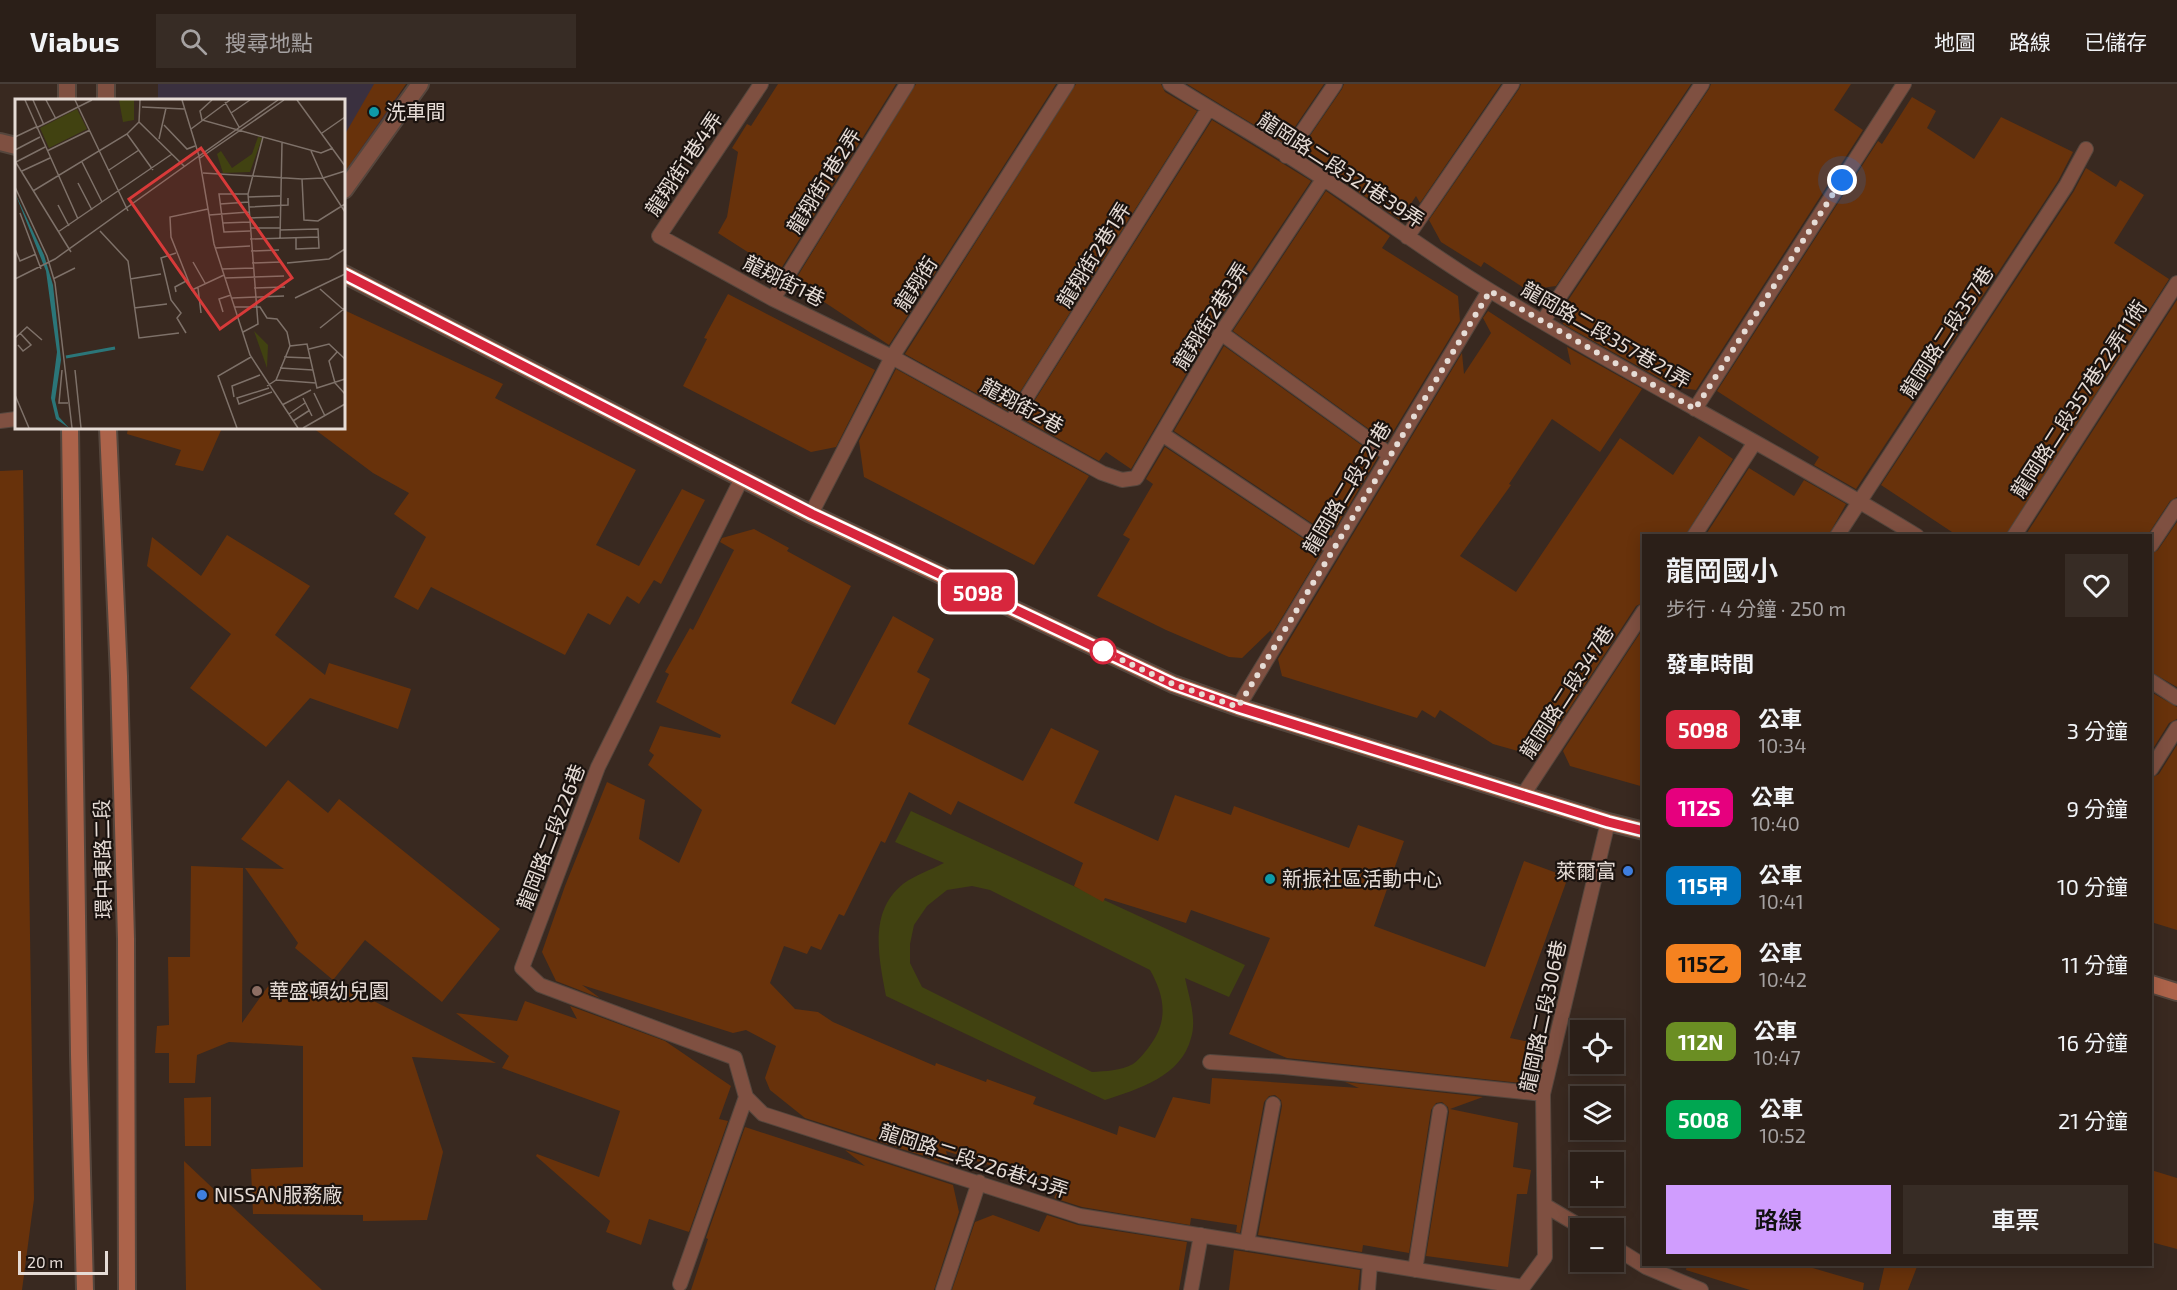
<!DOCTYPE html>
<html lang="zh-TW">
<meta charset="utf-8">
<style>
:root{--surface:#2b1f18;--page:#372c25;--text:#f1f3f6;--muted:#a6a2a2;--line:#473d37;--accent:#d09dfe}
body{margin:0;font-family:"Exo 2","Noto Sans TC",sans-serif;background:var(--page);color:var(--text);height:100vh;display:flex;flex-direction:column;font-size:22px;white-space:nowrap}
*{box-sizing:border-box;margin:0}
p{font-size:20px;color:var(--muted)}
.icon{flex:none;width:33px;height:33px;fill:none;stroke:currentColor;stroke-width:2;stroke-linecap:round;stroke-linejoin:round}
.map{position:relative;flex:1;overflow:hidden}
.details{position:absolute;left:1642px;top:450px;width:510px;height:732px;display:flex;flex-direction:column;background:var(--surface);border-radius:0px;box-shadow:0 3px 15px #0003,0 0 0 2px var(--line)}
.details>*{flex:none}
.badge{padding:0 12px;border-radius:9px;font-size:21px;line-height:39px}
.fabs{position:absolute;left:1570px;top:936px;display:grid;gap:12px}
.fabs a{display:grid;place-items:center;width:54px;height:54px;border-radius:0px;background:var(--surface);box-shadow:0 3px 15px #0003,0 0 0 2px var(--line);font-size:30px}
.scale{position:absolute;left:18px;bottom:15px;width:90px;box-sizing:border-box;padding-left:6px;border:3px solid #e6dcd6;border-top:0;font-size:16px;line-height:21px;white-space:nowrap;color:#e6dcd6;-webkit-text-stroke:4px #1b130f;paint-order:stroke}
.you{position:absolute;width:30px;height:30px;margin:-15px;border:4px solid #fff;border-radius:50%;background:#1a73e8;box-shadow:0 0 0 9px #1a73e833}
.map>.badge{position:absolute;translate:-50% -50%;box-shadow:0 0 0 3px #fff}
h2{padding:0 24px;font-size:22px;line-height:54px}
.round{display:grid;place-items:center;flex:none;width:63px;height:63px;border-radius:0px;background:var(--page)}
.summary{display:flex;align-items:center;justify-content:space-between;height:102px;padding:0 24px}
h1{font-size:28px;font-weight:600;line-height:45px}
.cta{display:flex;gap:12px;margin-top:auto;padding:12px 24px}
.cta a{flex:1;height:69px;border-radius:0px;background:var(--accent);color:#111;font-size:24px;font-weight:600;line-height:69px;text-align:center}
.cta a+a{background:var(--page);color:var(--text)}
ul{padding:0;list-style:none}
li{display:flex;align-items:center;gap:18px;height:78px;padding:0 24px}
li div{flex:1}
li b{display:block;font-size:22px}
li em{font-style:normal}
li .badge{min-width:66px;font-weight:700;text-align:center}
header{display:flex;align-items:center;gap:36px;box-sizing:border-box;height:84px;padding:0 30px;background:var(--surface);border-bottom:2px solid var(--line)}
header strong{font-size:28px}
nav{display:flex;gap:33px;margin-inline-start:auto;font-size:21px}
.search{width:420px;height:54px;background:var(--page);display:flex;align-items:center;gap:15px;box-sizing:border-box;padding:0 21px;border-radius:0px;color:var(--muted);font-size:22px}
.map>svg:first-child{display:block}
</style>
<header>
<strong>Viabus</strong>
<div class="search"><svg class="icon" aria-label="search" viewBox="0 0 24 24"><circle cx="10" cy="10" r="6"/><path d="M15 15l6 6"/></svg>搜尋地點</div>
<nav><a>地圖</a><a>路線</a><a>已儲存</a></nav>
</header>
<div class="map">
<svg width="2177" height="1206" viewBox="0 0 2177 1206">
<rect width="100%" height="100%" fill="#392920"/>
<!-- industrial -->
<path fill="#3a303f" d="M 158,0 L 405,0 L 354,91 L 344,105 L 344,16 L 158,16 Z"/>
<!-- green -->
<path fill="#414211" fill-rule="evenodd" d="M 911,727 L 1245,881 L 1229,913 L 1185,894 C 1189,913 1197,935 1191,954 C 1181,993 1138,1005 1105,1016 L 886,912 C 879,874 868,828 903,800 C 915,791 931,786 944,779 L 895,758 ZM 972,802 L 990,806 L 1150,886 C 1164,911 1169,935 1151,960 C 1146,967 1140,975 1133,980 C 1121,987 1105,987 1092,988 L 922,903 L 910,879 L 910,860 L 914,841 L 927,822 L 947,806 Z"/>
<!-- building -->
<path fill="#68320b" d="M 374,0 L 406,0 L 344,89 L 344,52 Z
M 778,0 L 896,0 L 779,188 L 718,149 L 727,133 L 738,68 L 732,64 L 747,40 L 751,42 Z
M 916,0 L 1056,0 L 889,261 L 794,198 Z
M 1076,0 L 1161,0 L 1165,8 L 1197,27 L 1008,327 L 905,270 Z
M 1187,0 L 1324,0 L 1284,59 Z
M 1344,0 L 1501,0 L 1420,119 L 1416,112 L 1400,136 L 1299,68 L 1342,5 Z
M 1521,0 L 1691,0 L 1556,202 L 1527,206 L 1484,178 L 1481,183 L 1441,158 L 1429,136 L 1519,5 Z
M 1711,0 L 1851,0 L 1834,26 L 1863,46 L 1696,306 L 1675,303 L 1563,240 L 1561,227 L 1709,5 Z
M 1912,13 L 1936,27 L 1927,44 L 1974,75 L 2001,33 L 2073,68 L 2058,97 L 1856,405 L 1814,381 L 1819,373 L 1717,307 L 1878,57 L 1882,60 Z
M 1212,36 L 1311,97 L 1213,244 L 1131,385 L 1106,368 L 1099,377 L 1023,335 Z
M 2086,84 L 2116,103 L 2120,96 L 2144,111 L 2114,159 L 2169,195 L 2005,452 L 1958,452 L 1881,401 L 2074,107 Z
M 1326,107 L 1390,152 L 1382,164 L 1458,212 L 1460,237 L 1387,358 L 1233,247 Z
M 728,210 L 875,286 L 836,363 L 811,368 L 683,302 L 707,255 L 704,254 Z
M 2177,216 L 2177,413 L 2170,417 L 2147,452 L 2025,452 Z
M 344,226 L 503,300 L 495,314 L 636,386 L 596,461 L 639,482 L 682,405 L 705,416 L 661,500 L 654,496 L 639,520 L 627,512 L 610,541 L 588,529 L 565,571 L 431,503 L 418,526 L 394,513 L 426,453 L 394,430 L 409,409 L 373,389 L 313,344 L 344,344 Z
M 1488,227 L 1571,281 L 1567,263 L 1642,305 L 1600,368 L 1552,335 L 1509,400 L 1511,401 L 1460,472 L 1516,508 L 1620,354 L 1673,391 L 1699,352 L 1733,375 L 1685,452 L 1644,452 L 1644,518 L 1636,522 L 1540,670 L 1532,671 L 1493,660 L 1440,626 L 1435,634 L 1422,626 L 1417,634 L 1282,592 L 1278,575 L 1462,269 L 1464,290 L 1491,249 L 1483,234 Z
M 1224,262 L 1378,373 L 1331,452 L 1174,347 Z
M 896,285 L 1089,392 L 1034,481 L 864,393 L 859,357 Z
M 128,344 L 222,344 L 203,387 L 175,381 L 181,366 L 127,350 Z
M 1165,363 L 1322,467 L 1272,550 L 1271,546 L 1242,574 L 1229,573 L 1166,546 L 1097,512 L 1130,455 L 1123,451 L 1153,400 L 1146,395 Z
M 1749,384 L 1794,412 L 1804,396 L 1846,420 L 1828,452 L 1705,452 Z
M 23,386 L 34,1115 L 22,1206 L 0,1206 L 0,387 Z
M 2177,438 L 2177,603 L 2151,588 L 2151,470 L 2158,466 Z
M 754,445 L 789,464 L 787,467 L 851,502 L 791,619 L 835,641 L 893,532 L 934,555 L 917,588 L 930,595 L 908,640 L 1023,697 L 1051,644 L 1099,667 L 1074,719 L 1158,757 L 1175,711 L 1231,731 L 1234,722 L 1349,764 L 1358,741 L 1404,757 L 1374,842 L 1485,883 L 1524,777 L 1568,793 L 1510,954 L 1545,961 L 1538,993 L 1521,999 L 1287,974 L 1229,950 L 1270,854 L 1191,826 L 1186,839 L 1105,814 L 1103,818 L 1074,802 L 1083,779 L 958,717 L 951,731 L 909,708 L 885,759 L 881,757 L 844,832 L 839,830 L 821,866 L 811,862 L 807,870 L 784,862 L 770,899 L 795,925 L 818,928 L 833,938 L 935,982 L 936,979 L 986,998 L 987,995 L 1036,1013 L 1033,1020 L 1117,1051 L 1119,1042 L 1155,1054 L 1173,1013 L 1210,1020 L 1212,994 L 1359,1004 L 1345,998 L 1483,1013 L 1450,1025 L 1518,1039 L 1513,1083 L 1531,1086 L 1527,1110 L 1517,1110 L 1508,1183 L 1426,1172 L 1449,1028 L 1448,1023 L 1442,1018 L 1436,1019 L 1431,1026 L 1409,1169 L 1363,1161 L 1362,1168 L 1258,1151 L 1282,1022 L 1281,1016 L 1275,1011 L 1269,1012 L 1264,1018 L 1240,1149 L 1236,1148 L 1237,1141 L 1191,1134 L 1190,1141 L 1082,1123 L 1054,1114 L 1059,1104 L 946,1067 L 949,1080 L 805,1034 L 770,1006 L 765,994 L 776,962 L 746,946 L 733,949 L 582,901 L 600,914 L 556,897 L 542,868 L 565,802 L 607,698 L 645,716 L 639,755 L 679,779 L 702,726 L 648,681 L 654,671 L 649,667 L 660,642 L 720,654 L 721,651 L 656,618 L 669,590 L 665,588 L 690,544 L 693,546 L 734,466 L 720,458 L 722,454 Z
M 227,451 L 310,502 L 275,551 L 325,591 L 329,579 L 411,605 L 398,645 L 310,614 L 266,663 L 190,604 L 231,550 L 147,482 L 152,453 L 201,492 Z
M 1644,543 L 1644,703 L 1570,682 L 1563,667 Z
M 2151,608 L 2177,623 L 2177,635 L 2169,639 L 2151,668 Z
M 2177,661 L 2177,846 L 2151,838 L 2151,694 L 2159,690 Z
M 288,696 L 328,729 L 339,715 L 500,845 L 442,918 L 365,856 L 333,896 L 295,864 L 298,859 L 245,784 L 284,785 L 241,755 Z
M 191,782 L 243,784 L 242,939 L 269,901 L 344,902 L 496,979 L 412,973 L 443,1068 L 427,1136 L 363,1137 L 363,1131 L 253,1130 L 251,1085 L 303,1083 L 303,962 L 229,958 L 197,971 L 195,999 L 169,999 L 169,969 L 155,969 L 157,942 L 169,941 L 168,873 L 190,873 Z
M 525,917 L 577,935 L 570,922 L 665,957 L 731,1002 L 719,1035 L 728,1037 L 689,1148 L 649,1135 L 641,1161 L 606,1148 L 610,1137 L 536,1072 L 537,1070 L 599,1093 L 620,1027 L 502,984 L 509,972 L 456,929 L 517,937 Z
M 211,1013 L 211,1062 L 185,1062 L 184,1014 Z
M 745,1043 L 865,1082 L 845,1066 L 953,1101 L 959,1128 L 934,1206 L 691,1206 L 708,1155 L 706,1154 Z
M 184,1077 L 240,1130 L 322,1206 L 186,1206 Z
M 2151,1086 L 2177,1094 L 2177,1165 L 2151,1158 Z
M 993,1131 L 1039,1148 L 1047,1131 L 1078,1141 L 1187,1158 L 1179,1206 L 952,1206 L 975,1138 Z
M 1234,1166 L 1360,1186 L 1358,1206 L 1229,1206 Z
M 1687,1180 L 1799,1180 L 1864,1199 L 1863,1206 L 1750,1206 L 1686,1186 Z
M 1885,1180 L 1918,1180 L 1908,1206 L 1879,1206 Z"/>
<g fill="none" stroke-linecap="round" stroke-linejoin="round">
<defs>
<path id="service" d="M 761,0 L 659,152 L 773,215 L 892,273 L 1102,389 L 1122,396 L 1136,394 L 1221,249 L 1324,94
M 1170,0 C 1221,32 1274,61 1324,95 C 1379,131 1432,172 1489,206 C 1629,292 1777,366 1917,452
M 1286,72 L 1335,0
M 1407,153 L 1512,0
M 773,215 L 907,0
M 1543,237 L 1702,0
M 1221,249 L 1390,371
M 1695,325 L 1904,0
M 0,337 L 16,335
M 1011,338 L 1209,24
M 1162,350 L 1333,464
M 742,394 L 598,683 L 522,884 L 540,901 L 735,974 L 746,1013 L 763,1030 L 1080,1132 L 1523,1203 L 1545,1173 L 1543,1010 L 1608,738
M 811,430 L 892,273 L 1067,0
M 1694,452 L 1755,358
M 1837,452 L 2066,102 L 2086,65
M 2014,452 L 2177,199
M 2151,461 L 2177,422
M 2151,597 L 2177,614
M 1238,623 L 1489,207
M 2151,685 L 2177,644
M 1523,711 L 1644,527
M 1210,978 L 1284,983 L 1543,1010
M 1546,1122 L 1583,1144
M 1247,1159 L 1273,1020
M 1614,1163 L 1646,1183 L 1701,1206
M 1415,1186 L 1440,1027
M 680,1200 L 746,1013
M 943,1206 L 979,1098
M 1191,1206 L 1201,1151
M 1368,1206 L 1370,1179"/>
<path id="minor" d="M 0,58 L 16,62
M 344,106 L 420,0"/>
<path id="tertiary" d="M 67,0 L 67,16
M 106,16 L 106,0"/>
<path id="secondary" d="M 344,190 L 811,430 L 1173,600 L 1238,623 L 1608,738 L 1644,747
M 70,344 L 79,971 L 85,1206
M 108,344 L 119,592 L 126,855 L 127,1206
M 2151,900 L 2177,908"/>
</defs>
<!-- service casing -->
<use href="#service" stroke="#55463d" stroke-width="16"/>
<!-- minor casing -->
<use href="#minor" stroke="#55463d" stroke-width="20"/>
<!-- tertiary casing -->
<use href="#tertiary" stroke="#55463d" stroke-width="20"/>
<!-- secondary casing -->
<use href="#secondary" stroke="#55463d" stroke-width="20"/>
<!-- service -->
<use href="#service" stroke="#7f5041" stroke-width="14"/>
<!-- minor -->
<use href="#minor" stroke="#7f5041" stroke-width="16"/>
<!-- tertiary -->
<use href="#tertiary" stroke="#7f5041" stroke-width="16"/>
<!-- secondary -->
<use href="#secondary" stroke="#ac634a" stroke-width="16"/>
</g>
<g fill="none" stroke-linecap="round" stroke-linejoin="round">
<defs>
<path id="line" d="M 344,190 L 812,430 L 1173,600 L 1238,623 L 1608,738 L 1644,747"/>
</defs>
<!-- line casing -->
<use href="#line" stroke="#fff" stroke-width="14"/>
<!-- line -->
<use href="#line" stroke="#d7263d" stroke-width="9"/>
<!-- walk -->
<path stroke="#e6dcd6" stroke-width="6" stroke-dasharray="0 10.8" d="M 1103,567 L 1173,600 L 1238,623 L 1490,207 L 1695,325 L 1842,96"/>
</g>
<!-- markers -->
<g fill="#0f9aa8" stroke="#1b130f" stroke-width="2">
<circle cx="374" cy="28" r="6"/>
<circle cx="1270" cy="795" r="6"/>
</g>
<circle fill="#fff" stroke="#d7263d" stroke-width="3" cx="1103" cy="567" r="12"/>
<g fill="#3f7fe0" stroke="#1b130f" stroke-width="2">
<circle cx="1628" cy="787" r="6"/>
<circle cx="202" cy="1111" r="6"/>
</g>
<circle fill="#8d6e63" stroke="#1b130f" stroke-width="2" cx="257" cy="907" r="6"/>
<g text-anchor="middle" stroke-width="4.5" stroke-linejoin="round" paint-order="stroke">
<!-- poi labels -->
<g font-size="20" fill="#e6dcd6" stroke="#1b130f" text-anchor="start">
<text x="386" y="35">洗車間</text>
<text x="1616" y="794" text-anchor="end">萊爾富</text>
<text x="1282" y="802">新振社區活動中心</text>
<text x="269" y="914">華盛頓幼兒園</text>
<text x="214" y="1118">NISSAN服務廠</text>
</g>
<!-- street labels -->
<g font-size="20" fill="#e6dcd6" stroke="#1b130f">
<text transform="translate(684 80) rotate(-56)" y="7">龍翔街1巷4弄</text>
<text transform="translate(1341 86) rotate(33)" y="7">龍岡路二段321巷39弄</text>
<text transform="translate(824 97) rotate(-58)" y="7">龍翔街1巷2弄</text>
<text transform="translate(1094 171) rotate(-58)" y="7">龍翔街2巷1弄</text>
<text transform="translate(784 197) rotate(27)" y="7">龍翔街1巷</text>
<text transform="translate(916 200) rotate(-57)" y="7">龍翔街</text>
<text transform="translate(1211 232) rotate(-58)" y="7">龍翔街2巷3弄</text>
<text transform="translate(1947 248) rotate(-57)" y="7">龍岡路二段357巷</text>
<text transform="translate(1606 251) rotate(30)" y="7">龍岡路二段357巷21弄</text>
<text transform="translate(2079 315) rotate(-57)" y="7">龍岡路二段357巷22弄11衖</text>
<text transform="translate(1022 322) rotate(29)" y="7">龍翔街2巷</text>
<text transform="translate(1347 404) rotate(-59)" y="7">龍岡路二段321巷</text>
<text transform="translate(1567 608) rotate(-57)" y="7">龍岡路二段347巷</text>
<text transform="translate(551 753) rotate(-69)" y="7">龍岡路二段226巷</text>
<text transform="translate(103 775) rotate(-91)" y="7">環中東路二段</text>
<text transform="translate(1543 932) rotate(-78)" y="7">龍岡路二段306巷</text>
<text transform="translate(974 1077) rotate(18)" y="7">龍岡路二段226巷43弄</text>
</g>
</g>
<!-- overview -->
<g transform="translate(15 15)">
<rect width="330" height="330" fill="#392920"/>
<path d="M 104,1 L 119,1 L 119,21 L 108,23 ZM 62,10 L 72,30 L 34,49 L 25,29 ZM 243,38 L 247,39 L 235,73 L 208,74 L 202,55 L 206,52 L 217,69 L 237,55 ZM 239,232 L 253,246 L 252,269 Z" fill="#414211"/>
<path d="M 0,94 L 29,156 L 38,186 L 46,261 L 40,301 L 44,318 L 54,329 L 41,320 L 36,299 L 42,253 L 31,172 Z" fill="#2b7679"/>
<path fill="none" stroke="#2b7679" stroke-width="3" d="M 51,258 L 100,249"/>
<path fill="none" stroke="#7e7169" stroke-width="1.5" d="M 10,1 L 63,120M 18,1 L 29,26M 31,1 L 41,20M 60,1 L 113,112M 167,1 L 184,57 L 263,1M 197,1 L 185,12 L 187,21 L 306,54 L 318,49M 282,1 L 330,67M 210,3 L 224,28M 127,8 L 169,10M 216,14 L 235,1M 124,23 L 169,67M 149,26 L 172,50 L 180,47M 21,29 L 77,1M 176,30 L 215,1M 307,34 L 330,18M 112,35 L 138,71M 0,38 L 21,28M 144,40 L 151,9M 0,51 L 25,38M 32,52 L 75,31M 296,52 L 308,79 L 330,113M 185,59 L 269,1M 0,62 L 56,153M 1,63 L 30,48M 67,63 L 87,103M 94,71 L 124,51M 7,72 L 35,59M 188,74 L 287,80 L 308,79 L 330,72M 287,80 L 289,121 L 303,122 L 330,105M 63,84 L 77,111M 0,88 L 32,157 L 40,184 L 57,329M 18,92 L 112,35 L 124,23 L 125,1M 233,95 L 248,38M 233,98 L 265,97M 205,105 L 234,103M 43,106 L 54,127M 234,108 L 273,106 L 273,99M 193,110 L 155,118 L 156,138 L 177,191 L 209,176M 5,114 L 26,170M 194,116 L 234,113M 234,119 L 264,118M 208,124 L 235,123M 235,129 L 265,129M 265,131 L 303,130 L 304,149 L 281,150 L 281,139M 85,132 L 113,162 L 124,239 L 164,234M 43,133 L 157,55M 235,140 L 304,138M 265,140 L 267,44M 200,149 L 235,147M 0,150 L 5,162 L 21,155M 236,152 L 264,151M 161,154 L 146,159 L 156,201 L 166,214 L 162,219 L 171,234M 178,163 L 190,184M 237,164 L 266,163M 272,164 L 314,160 L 330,150M 207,170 L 238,169M 210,179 L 269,177M 0,180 L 40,160 L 184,57 L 199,145 L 235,256 L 283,329M 38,180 L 60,169M 115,180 L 146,175M 183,189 L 186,214M 239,189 L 270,188M 305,190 L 330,212M 161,193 L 160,188 L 173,181M 217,199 L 269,197M 280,199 L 330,175M 219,208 L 245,208 L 252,219 L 262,220 L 272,233 L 275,247M 119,209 L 152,205M 208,213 L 204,200 L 216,196M 305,229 L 330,209M 228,233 L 243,225 L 233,95 L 204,95 L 209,133 L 235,132M 0,239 L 12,228 L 27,241M 3,246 L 8,252 L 16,246 L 5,234M 294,250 L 314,245 L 330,260M 322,253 L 314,262 L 320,284 L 330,295M 269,258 L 295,259M 265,269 L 298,271M 47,271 L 44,304 L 53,304M 60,271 L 66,329M 261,281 L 301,284M 252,287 L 261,281 L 275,247 L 292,245 L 302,289 L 330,280M 254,289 L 222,299 L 224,305 L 257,293M 299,294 L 310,317M 0,296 L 14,329M 219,298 L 217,287 L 245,276M 288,299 L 297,317M 267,306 L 296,291M 274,315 L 290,304M 278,322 L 295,311M 222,329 L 203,277 L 236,258M 288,329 L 330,305"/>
<path fill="#d83a39" fill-opacity="0.15" stroke="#d83a39" stroke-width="3" d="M 186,49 L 277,179 L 205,230 L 114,100 Z"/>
<rect width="330" height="330" fill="none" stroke="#e6dcd6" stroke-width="3"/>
</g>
</svg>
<div class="fabs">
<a><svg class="icon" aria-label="locate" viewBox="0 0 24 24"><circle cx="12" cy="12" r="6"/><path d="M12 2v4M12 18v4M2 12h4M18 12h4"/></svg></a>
<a><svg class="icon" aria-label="layers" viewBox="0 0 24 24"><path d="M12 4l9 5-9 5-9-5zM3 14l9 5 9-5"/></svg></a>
<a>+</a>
<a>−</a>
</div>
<div class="scale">20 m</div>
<div class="you" style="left:1842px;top:96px"></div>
<b class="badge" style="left:978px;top:508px;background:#d7263d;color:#fff">5098</b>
<section class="details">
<div class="summary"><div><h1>龍岡國小</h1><p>步行 · 4 分鐘 · 250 m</p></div><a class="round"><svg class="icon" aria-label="heart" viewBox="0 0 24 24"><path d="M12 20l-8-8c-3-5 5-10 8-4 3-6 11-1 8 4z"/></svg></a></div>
<h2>發車時間</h2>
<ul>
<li><span class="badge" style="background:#d7263d;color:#fff">5098</span><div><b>公車</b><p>10:34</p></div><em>3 分鐘</em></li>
<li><span class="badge" style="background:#e6007e;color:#fff">112S</span><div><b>公車</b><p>10:40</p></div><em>9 分鐘</em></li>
<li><span class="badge" style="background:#0072bc;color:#fff">115甲</span><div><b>公車</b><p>10:41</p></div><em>10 分鐘</em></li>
<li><span class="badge" style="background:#f58220;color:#111">115乙</span><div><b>公車</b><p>10:42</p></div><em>11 分鐘</em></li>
<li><span class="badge" style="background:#6b8e23;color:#fff">112N</span><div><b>公車</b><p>10:47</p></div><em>16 分鐘</em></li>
<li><span class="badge" style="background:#00a651;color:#fff">5008</span><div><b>公車</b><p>10:52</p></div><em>21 分鐘</em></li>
</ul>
<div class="cta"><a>路線</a><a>車票</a></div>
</section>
</div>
